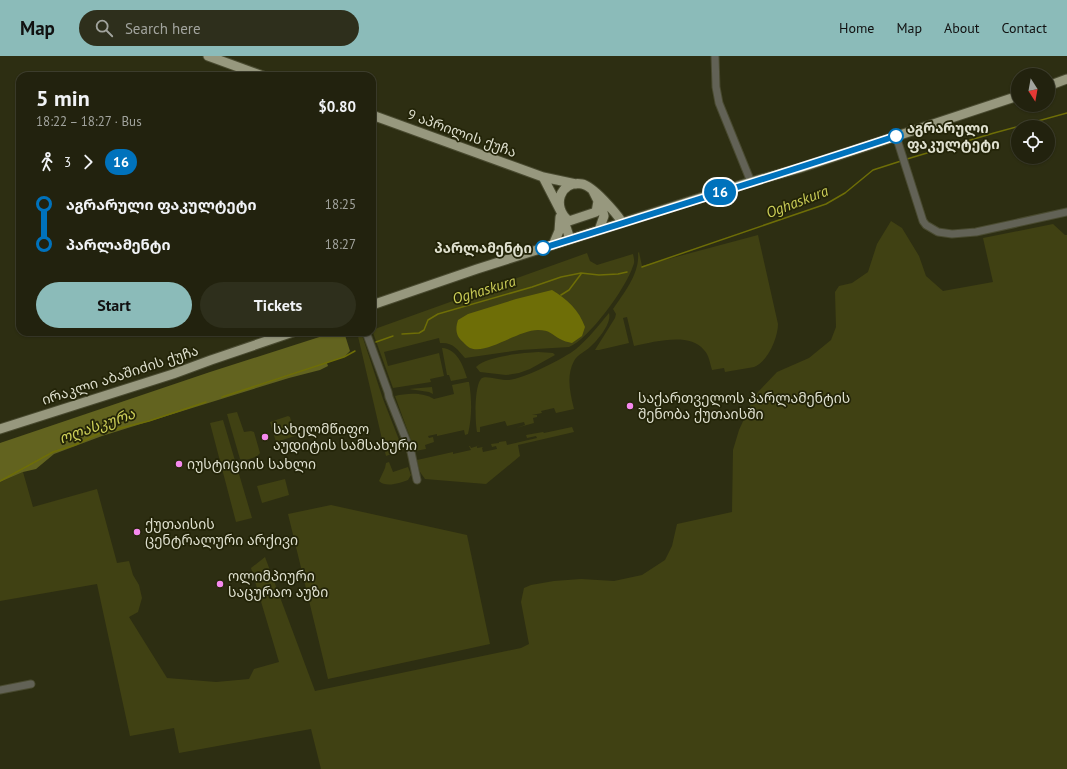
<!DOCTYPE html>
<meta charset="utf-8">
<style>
:root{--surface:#22220e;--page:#2e2f1c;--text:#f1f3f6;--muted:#a2a49e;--line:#3f3f2e;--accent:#8bbbb9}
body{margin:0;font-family:"PT Sans","Noto Sans Georgian",sans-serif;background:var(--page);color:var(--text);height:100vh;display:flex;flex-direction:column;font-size:15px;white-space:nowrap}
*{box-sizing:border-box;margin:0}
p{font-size:13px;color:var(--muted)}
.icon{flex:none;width:22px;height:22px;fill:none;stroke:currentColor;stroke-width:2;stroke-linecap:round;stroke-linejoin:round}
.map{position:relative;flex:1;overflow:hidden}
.side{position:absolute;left:16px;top:16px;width:360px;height:264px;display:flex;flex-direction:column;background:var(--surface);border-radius:12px;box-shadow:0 1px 3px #0004,0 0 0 1px var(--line)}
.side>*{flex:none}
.badge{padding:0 8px;border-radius:13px;font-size:14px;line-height:26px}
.needle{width:26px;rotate:169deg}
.controls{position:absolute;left:1011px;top:12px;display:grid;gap:8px}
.controls a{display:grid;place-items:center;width:44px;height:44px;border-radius:50%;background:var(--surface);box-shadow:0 1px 3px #0004,0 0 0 1px var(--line);font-size:20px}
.map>.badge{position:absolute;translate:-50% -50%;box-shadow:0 0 0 2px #fff}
.legs{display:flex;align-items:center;gap:6px;height:44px;padding:0 20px;font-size:13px}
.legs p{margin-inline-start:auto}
.summary{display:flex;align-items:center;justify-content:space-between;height:68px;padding:0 20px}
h1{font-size:22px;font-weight:800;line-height:30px}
.button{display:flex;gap:8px;margin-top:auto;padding:8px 20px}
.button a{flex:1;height:46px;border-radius:24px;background:var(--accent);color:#111;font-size:16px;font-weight:800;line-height:46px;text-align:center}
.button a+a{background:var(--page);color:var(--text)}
ul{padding:0 20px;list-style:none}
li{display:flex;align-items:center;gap:14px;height:40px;font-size:15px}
li i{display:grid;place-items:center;width:6px;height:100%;margin:0 5px;background:currentColor}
li i::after{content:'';width:10px;height:10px;margin:-5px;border:3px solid;border-radius:50%;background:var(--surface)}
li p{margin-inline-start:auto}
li:first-child i{background:linear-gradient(#0000 50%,currentColor 0)}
li:last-child i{background:linear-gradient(currentColor 50%,#0000 0)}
header{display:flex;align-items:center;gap:24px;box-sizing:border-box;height:56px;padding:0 20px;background:var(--accent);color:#111}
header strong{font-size:19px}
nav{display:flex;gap:22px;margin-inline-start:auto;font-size:14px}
.search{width:280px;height:36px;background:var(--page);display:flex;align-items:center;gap:10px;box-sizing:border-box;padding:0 14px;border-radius:22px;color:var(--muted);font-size:15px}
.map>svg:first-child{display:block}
</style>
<header>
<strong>Map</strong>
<div class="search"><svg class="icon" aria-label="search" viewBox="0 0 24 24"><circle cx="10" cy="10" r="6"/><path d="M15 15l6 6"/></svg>Search here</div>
<nav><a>Home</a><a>Map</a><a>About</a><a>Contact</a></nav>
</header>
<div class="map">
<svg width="1067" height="713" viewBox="0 0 1067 713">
<rect width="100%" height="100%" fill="#2d2e12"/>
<!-- green -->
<path fill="#404113" d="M 891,165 L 902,172 L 919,200 L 926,220 L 943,235 L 993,226 L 983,182 L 1053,168 L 1065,179 L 1067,179 L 1067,713 L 321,713 L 311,673 L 179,697 L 174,672 L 130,680 L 97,528 L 0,545 L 0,426 L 23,416 L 33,451 L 97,433 L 117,507 L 129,505 L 133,519 L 139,529 L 142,542 L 138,556 L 129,561 L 167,622 L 216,626 L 249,623 L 254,613 L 279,606 L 251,512 L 265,501 L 315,635 L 521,592 L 529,588 L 521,546 L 524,532 L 531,529 L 554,525 L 581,523 L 614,525 L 642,519 L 665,504 L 672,490 L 677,468 L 732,456 L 733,394 L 739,374 L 751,348 L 758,336 L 777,316 L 809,302 L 831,284 L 836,271 L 835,236 L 839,230 L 852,227 L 868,216 L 877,188 Z
M 758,179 L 778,268 C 778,281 768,306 754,311 C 745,313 734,314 725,316 L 724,312 L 712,314 C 710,307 709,299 704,294 C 690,276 654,286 634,290 L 627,261 L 623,262 L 629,287 L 599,294 L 595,294 L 615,262 L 616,258 L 613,253 C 624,237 640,217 638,197 L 639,196 L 642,210 Z
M 587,197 L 590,205 L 597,209 L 633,198 C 634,203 635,206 633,210 C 626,232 589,283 569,291 L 520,294 L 465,302 C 457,293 453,286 440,287 L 439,282 L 384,296 L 388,310 L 439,297 L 444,320 L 430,323 L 431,326 L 393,332 L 372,274 Z
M 609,257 C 612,267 598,284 590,291 C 585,296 578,298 574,305 C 566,320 570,337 574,353 L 556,357 L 554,352 L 541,355 L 542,357 L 532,359 L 537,359 L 537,361 L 533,362 L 534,367 L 516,372 L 525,369 L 524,366 L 507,370 L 505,365 L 480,371 L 480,376 L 477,376 C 475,366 474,328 482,322 C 486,319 503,325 509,324 C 523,323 565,302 576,293 C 588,283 599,269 609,257 Z
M 357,276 L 361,276 L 383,343 L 403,394 L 386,400 Z
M 442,292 C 457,293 463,309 467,322 L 451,325 L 449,319 L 447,319 Z
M 538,296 L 553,297 L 555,299 L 530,313 L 519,317 L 506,319 L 480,316 L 476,311 C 487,300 522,297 538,296 Z
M 467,326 L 469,326 C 472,344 472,361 468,378 L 465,379 L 464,374 L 437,380 L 437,378 L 428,380 L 429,382 L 433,381 L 434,386 L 425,389 L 426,393 L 415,395 L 395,340 C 407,337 423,336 434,343 L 454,338 L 452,329 Z
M 432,331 L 433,338 L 429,336 L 409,333 Z
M 237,356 L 244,376 L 251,375 L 254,376 L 260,397 C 257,402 245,405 240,403 L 227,358 Z
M 288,360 L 290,361 L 295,380 L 276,386 L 270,366 Z
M 223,364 L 252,462 L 236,466 L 210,367 Z
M 572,371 L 574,376 L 518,389 L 520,400 L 486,428 L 425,423 L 420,416 L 417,404 L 453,396 L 453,398 L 471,394 L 469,390 L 470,390 L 471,392 L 481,389 L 477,390 L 477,392 L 483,391 L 482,392 L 483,396 L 497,393 L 496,390 L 492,391 L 491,388 L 499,387 L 499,386 L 506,385 L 507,389 L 537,382 L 536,380 L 527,382 L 526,379 L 543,376 L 544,377 Z
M 389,406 L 393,416 L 408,411 L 411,419 L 408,424 C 400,427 386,432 379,425 L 385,412 L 386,407 Z
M 285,423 L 289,439 L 262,447 L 257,430 Z
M 331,449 L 467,479 L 490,588 L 328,623 L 288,458 Z"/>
<!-- forest -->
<path fill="#62631f" d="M 335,276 L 344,276 L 350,295 L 344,301 L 327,307 L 328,310 L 320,314 L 289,322 L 102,380 L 54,398 L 36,413 L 23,416 L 0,426 L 0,387 L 210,316 Z"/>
<!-- water -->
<path fill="#6e6e07" d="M 552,234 C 567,243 579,254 585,271 L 582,280 L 572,287 C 568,286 563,285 560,283 C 551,278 550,274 538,274 C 518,274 487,299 470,292 C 468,291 465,288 463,286 C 456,280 455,274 458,264 L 468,258 L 516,243 Z"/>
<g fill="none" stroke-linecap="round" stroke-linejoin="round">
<!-- stream -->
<path stroke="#6e6e07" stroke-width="1.5" d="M 907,103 L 994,77 L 1067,57
M 642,211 L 826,148 L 845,137 L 873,114 L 901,105
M 561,239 L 569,234 L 581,218
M 402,278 L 419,277 L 424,274 L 428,264 L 438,258 L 532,231 L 561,221 L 581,217 L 599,219 L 618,218 L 627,216
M 376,286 L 393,280
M 222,341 L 344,301 L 355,295
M 0,425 L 53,396 L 75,389 L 100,377 L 149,365 L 206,346"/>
<defs>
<path id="minor" d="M 715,0 L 716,31 L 719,47 L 751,126
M 896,80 L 923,165 L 926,169 L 938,176 L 952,178 L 976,176 L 1067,156
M 366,276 L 388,336 L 389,341 L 411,396 L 417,424
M 0,634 L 31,628"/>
<path id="major" d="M 208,0 L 263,20
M 1048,30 L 1067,23
M 372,59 L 543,121 L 576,128
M 543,121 L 561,156 L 570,183
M 593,135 L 598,145 L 596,156 L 569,165 C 551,151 560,124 582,128 C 593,130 616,157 622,166
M 599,174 L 604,160 L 600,144
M 553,189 L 559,175 L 560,161
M 372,249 L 477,213 L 744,128 L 800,112 L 1018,40
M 0,373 L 173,318 L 211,304 L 293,276"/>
</defs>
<!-- minor casing -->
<use href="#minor" stroke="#494a30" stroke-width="9"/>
<!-- major casing -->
<use href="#major" stroke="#494a30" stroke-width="11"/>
<!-- minor -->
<use href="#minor" stroke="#626256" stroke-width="7"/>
<!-- major -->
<use href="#major" stroke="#97987e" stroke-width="9"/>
</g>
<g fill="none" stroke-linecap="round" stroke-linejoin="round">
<defs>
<path id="line-1" d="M 543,192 C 661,155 779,119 896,80"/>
</defs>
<!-- line-1 casing -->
<use href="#line-1" stroke="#fff" stroke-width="9"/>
<!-- line-1 -->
<use href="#line-1" stroke="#0072bc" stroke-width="6"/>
</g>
<!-- markers -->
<g fill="#fff" stroke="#0072bc" stroke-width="2">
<circle cx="896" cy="80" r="7"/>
<circle cx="543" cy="192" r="7"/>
</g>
<g fill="#f689ee" stroke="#232408" stroke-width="1.5">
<circle cx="630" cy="350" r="4"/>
<circle cx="265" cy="381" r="4"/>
<circle cx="179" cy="408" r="4"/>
<circle cx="137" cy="476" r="4"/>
<circle cx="220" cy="528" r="4"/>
</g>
<g text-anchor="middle" stroke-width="3.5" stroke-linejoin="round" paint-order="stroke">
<!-- stop labels -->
<g font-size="14" font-weight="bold" fill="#dedfce" stroke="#232408" text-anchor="start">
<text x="907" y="77">აგრარული<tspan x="907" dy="16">ფაკულტეტი</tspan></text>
<text x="532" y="197" text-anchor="end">პარლამენტი</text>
</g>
<!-- street labels -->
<g font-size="14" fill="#dedfce" stroke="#232408">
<text transform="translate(462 77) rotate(20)" y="5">9 აპრილის ქუჩა</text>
<text transform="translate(120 319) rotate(-18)" y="5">ირაკლი აბაშიძის ქუჩა</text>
</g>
<!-- poi labels -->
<g font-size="14" fill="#dedfce" stroke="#232408" text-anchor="start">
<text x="638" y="347">საქართველოს პარლამენტის<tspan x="638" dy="16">შენობა ქუთაისში</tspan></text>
<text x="273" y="378">სახელმწიფო<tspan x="273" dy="16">აუდიტის სამსახური</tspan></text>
<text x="187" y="413">იუსტიციის სახლი</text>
<text x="145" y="473">ქუთაისის<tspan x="145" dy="16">ცენტრალური არქივი</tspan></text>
<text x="228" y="525">ოლიმპიური<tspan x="228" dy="16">საცურაო აუზი</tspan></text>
</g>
<!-- water labels -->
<g font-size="15" font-style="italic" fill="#ccce57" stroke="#232408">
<text transform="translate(797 146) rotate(-21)" y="5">Oghaskura</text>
<text transform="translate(484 234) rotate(-17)" y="5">Oghaskura</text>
<text transform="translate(97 370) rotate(-19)" y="5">ოღასკურა</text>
</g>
</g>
</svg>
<div class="controls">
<a><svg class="needle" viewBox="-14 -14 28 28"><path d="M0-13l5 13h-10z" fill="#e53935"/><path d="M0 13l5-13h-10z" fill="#a2a49e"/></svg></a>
<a><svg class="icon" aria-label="locate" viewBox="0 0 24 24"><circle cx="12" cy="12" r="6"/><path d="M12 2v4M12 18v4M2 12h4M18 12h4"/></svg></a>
</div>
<b class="badge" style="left:720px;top:136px;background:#0072bc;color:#fff">16</b>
<section class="side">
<div class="summary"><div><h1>5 min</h1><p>18:22 – 18:27 · Bus</p></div><b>$0.80</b></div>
<div class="legs"><svg class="icon" aria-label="walk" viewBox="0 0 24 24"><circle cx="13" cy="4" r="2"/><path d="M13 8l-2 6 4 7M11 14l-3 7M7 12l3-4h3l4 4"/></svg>3<svg class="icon" aria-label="forward" viewBox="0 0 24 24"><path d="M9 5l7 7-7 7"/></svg><b class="badge" style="background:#0072bc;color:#fff">16</b></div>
<ul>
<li><i style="color:#0072bc"></i><b>აგრარული ფაკულტეტი</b><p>18:25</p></li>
<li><i style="color:#0072bc"></i><b>პარლამენტი</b><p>18:27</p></li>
</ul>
<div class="button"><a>Start</a><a>Tickets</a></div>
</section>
</div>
